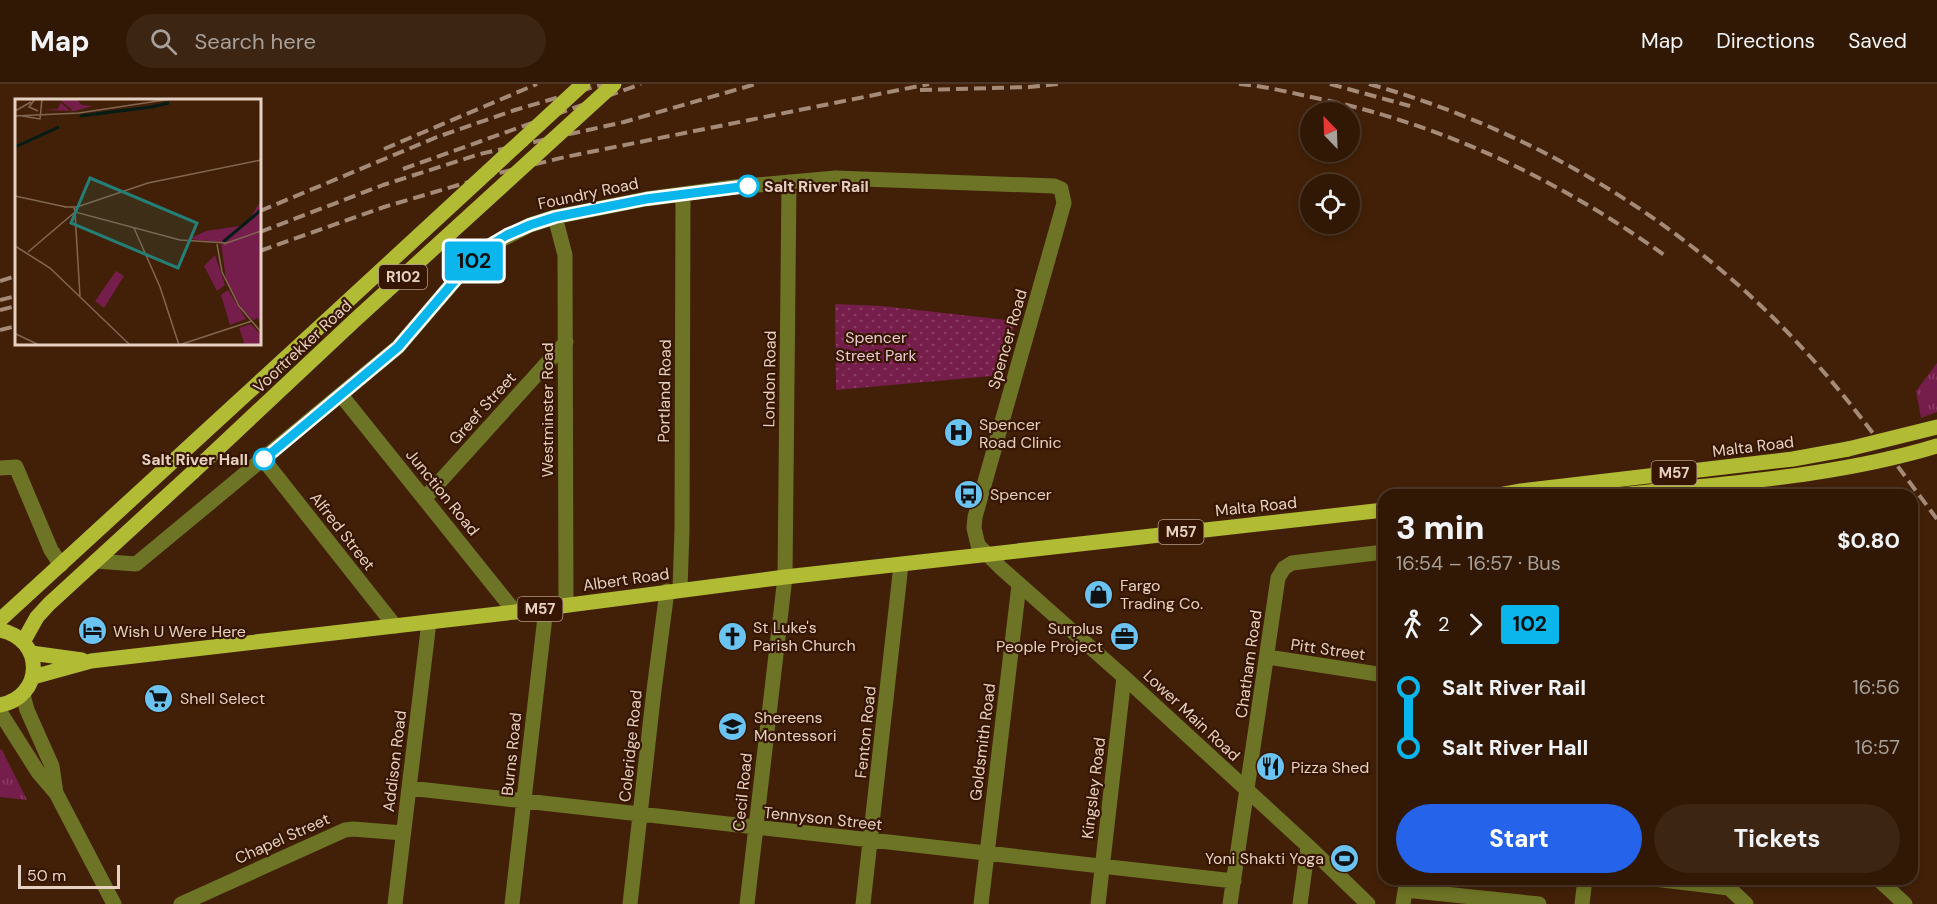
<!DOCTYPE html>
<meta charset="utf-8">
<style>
:root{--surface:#311805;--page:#3d2513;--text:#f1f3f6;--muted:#a8a09a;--line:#4c3727;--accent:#2563eb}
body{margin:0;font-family:"DM Sans",sans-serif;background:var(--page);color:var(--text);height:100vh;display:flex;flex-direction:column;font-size:22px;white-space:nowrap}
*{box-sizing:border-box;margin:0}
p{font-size:20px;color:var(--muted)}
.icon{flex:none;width:33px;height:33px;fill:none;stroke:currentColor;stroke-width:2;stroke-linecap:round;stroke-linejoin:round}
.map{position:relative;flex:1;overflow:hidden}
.drawer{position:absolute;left:1378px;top:405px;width:540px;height:396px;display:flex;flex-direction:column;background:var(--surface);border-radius:18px;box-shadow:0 3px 9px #0003,0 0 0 2px var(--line)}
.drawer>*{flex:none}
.badge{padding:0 12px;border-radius:4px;font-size:21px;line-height:39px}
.needle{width:39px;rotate:337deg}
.tools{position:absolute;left:1300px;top:18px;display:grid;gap:12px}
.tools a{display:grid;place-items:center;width:60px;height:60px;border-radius:50%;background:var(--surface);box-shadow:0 3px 9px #0003,0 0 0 2px var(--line);font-size:30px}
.scale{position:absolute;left:18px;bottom:15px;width:102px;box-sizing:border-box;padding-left:6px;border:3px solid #e6d0c2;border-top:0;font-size:16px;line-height:21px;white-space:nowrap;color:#e6d0c2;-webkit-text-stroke:4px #361600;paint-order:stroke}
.map>.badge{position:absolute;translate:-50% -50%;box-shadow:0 0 0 3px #fff}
.legs{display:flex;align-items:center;gap:9px;height:66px;padding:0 18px;font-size:20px}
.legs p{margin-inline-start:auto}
.head{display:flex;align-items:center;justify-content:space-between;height:102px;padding:0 18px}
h1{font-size:33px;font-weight:800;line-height:45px}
.cta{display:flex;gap:12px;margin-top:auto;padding:12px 18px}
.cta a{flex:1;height:69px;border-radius:36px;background:var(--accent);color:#fff;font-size:24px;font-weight:800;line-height:69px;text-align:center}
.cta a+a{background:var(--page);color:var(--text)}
ul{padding:0 18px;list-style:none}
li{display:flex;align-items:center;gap:21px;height:60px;font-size:22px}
li i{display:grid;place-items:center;width:9px;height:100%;margin:0 8px;background:currentColor}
li i::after{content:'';width:15px;height:15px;margin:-8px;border:4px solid;border-radius:50%;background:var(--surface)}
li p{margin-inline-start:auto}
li:first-child i{background:linear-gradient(#0000 50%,currentColor 0)}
li:last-child i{background:linear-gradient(currentColor 50%,#0000 0)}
header{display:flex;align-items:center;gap:36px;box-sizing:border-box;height:84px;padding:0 30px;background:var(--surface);border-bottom:2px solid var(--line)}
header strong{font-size:28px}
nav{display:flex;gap:33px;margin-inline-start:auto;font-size:21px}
.search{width:420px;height:54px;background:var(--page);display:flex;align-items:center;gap:15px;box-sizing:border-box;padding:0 21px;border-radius:33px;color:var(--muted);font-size:22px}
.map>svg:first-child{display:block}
</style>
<header>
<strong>Map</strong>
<div class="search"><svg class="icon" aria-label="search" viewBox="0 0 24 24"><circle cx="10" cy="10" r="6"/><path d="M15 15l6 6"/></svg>Search here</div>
<nav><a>Map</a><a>Directions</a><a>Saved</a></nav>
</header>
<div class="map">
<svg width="1937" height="820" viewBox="0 0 1937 820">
<defs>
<pattern id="grass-tufts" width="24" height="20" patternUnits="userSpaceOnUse" patternTransform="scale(1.5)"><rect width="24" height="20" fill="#761e4b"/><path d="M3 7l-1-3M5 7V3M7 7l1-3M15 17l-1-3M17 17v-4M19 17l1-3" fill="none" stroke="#8a3e63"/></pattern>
<pattern id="park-dots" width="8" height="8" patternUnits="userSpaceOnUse" patternTransform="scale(1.5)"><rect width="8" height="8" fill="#761e4b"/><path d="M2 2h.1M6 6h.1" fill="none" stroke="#8a3e63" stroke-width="1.8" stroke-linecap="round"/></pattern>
</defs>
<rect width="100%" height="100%" fill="#412007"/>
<!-- grass -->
<path fill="url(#grass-tufts)" d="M 1937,279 L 1937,328 L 1921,334 L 1916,307 Z
M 0,665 L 2,666 L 27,716 L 0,713 Z"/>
<!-- park -->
<path fill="url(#park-dots)" d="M 835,220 L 882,222 L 1015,237 L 1003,291 L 836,306 Z"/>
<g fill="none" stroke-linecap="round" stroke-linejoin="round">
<!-- minor -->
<path stroke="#6d7425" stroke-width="15" d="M 555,133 L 565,171 L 566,521
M 341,311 L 515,528
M 263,375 L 395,542
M 0,384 L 16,383 L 51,466 L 61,481
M 425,414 L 566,258
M 96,477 L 136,480 L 398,263 L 457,194 L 487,163 L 530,141 L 555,133 L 646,115 L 734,103 L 836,94 L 1054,102 L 1061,105 L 1064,119 L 975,433 L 974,444 L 978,461 L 1001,484 L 1124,593 L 1308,762 L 1368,820
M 680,505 L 682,446 L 683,110
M 1267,573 L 1384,591
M 23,611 L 27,626 L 52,682 L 56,709
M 0,628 L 38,688 L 56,709 L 114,820
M 409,704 L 1234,797
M 1654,795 L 1729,804
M 1878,795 L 1905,820
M 1729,804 L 1746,820
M 1405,806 L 1539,820
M 181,820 L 345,746 L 353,745 L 403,749
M 395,820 L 429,538
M 512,820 L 546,524
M 630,820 L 654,606 L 667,507
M 747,820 L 785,493 L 789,98
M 863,820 L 901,481
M 981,820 L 1019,501
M 1098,820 L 1124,593
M 1230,820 L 1278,494 L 1284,484 L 1292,479 L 1384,468
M 1300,820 L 1308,762
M 1403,820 L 1407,795
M 1582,820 L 1585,795"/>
<!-- major -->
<path stroke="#b1bb34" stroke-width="15" d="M 1499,411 L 1521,407 L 1793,375 L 1848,365
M 0,536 L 339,225
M 0,546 C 45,555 44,613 0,621
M 23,558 L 37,533 L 49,520 L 193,388
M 31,569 L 82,576
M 33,593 L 91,577 L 515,528 L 785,493 L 1384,426"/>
<!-- rail -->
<path stroke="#a58a78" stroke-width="4" stroke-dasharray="12 6" stroke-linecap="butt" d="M 1239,0 C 1264,2 1288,8 1311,13 C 1441,39 1560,96 1667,173
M 1330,0 L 1410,22
M 1369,0 C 1534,46 1690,140 1805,267 C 1853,319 1894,378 1937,435
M 920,6 L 1029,3 L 1059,0
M 384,65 L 537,0
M 403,85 L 641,0
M 260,127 L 437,53 L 515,26 L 604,0
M 260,148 L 383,101 L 480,70 L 624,38 L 756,0
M 260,167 L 384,123 L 499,89 L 565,73 L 929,0
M 0,197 L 16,192
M 0,216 L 16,212
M 0,226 L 16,222
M 0,246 L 16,242"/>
<!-- major-bridge -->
<path stroke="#b1bb34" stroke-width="15" d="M 339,225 L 583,0
M 1848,365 L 1937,343
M 193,388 L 355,236 L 614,0
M 1620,411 C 1725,399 1835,393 1937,362"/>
</g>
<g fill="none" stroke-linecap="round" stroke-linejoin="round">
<defs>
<path id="line-1" d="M 264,375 L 398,263 L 457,194 L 487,163 L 507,151 L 530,141 L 555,133 L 646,115 L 748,102"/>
</defs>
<!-- line-1 casing -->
<use href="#line-1" stroke="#fff" stroke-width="14"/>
<!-- line-1 -->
<use href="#line-1" stroke="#0ab6eb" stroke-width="9"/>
</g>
<!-- icons -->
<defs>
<symbol id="hospital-disc" viewBox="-11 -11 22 22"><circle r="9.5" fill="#6bc3f2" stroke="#361600"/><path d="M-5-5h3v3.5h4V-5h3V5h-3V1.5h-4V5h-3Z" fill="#111"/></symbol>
<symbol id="bus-disc" viewBox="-11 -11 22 22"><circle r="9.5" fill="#6bc3f2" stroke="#361600"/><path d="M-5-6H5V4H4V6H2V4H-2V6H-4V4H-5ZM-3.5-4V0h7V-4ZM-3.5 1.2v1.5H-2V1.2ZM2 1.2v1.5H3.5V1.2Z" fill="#111"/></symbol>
<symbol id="shop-disc" viewBox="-11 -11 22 22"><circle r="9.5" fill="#6bc3f2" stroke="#361600"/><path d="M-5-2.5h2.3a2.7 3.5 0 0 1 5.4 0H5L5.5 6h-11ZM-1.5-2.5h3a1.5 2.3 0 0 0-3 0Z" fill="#111"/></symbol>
<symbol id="hotel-disc" viewBox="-11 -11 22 22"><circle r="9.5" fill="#6bc3f2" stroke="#361600"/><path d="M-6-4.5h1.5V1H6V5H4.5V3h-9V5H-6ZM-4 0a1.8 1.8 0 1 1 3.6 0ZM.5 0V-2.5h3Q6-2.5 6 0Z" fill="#111"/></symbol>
<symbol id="church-disc" viewBox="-11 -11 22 22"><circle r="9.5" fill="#6bc3f2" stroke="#361600"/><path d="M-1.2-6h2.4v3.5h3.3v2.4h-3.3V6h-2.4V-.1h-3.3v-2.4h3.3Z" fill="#111"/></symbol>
<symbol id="office-disc" viewBox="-11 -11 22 22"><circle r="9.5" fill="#6bc3f2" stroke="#361600"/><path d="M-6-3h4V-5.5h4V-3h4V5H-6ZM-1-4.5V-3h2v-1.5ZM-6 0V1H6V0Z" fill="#111"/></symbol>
<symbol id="supermarket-disc" viewBox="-11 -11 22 22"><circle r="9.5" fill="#6bc3f2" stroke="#361600"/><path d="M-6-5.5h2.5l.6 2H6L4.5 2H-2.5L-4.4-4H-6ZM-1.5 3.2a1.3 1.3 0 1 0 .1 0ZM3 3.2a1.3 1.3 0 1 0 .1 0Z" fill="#111"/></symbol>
<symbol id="school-disc" viewBox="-11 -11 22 22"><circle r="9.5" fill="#6bc3f2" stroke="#361600"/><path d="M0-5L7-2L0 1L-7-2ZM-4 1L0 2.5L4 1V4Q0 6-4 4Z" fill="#111"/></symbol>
<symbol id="restaurant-disc" viewBox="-11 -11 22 22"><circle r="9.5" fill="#6bc3f2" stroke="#361600"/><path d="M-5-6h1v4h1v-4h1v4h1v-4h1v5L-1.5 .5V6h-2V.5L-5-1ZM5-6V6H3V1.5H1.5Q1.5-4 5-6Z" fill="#111"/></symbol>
<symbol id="stadium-disc" viewBox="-11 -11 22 22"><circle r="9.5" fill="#6bc3f2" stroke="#361600"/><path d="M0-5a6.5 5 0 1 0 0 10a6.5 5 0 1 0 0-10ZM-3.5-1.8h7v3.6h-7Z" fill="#111"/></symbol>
</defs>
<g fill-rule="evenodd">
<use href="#hospital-disc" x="942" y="332" width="33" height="33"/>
<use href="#bus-disc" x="952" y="394" width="33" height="33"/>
<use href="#shop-disc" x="1082" y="494" width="33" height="33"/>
<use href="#hotel-disc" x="76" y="530" width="33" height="33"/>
<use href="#church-disc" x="716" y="536" width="33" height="33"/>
<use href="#office-disc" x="1108" y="536" width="33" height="33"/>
<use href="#supermarket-disc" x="142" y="598" width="33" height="33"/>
<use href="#school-disc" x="716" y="626" width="33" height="33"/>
<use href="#restaurant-disc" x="1254" y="666" width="33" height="33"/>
<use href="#stadium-disc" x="1328" y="758" width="33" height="33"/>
</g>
<!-- markers -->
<g fill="#fff" stroke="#0ab6eb" stroke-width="3">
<circle cx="748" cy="102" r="10"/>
<circle cx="264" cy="375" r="10"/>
</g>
<g text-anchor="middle" stroke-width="4.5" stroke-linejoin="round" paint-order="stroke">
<!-- shield labels -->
<g fill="#361600" stroke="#b19888" stroke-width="1.5">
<rect x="379" y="181" width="48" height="24" rx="4.5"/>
<rect x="1651.5" y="377" width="45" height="24" rx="4.5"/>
<rect x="1158.5" y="436" width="45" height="24" rx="4.5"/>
<rect x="517.5" y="513" width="45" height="24" rx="4.5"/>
</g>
<g font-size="15" font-weight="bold" fill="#e6d0c2">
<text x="403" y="198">R102</text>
<text x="1674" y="394">M57</text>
<text x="1181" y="453">M57</text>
<text x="540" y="530">M57</text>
</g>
<!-- stop labels -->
<g font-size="16" font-weight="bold" fill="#e6d0c2" stroke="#361600" text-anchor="start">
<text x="764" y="108">Salt River Rail</text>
<text x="248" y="381" text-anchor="end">Salt River Hall</text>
</g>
<!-- street labels -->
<g font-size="16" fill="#e6d0c2" stroke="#361600">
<text transform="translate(588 109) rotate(-12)" y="6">Foundry Road</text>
<text transform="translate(1007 255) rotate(-74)" y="6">Spencer Road</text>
<text transform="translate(302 262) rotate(-43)" y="6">Voortrekker Road</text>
<text transform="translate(769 295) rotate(-89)" y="6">London Road</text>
<text transform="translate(664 307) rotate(-89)" y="6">Portland Road</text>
<text transform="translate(482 324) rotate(-48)" y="6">Greef Street</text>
<text transform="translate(547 326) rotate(-90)" y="6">Westminster Road</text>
<text transform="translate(1753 362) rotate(-7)" y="6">Malta Road</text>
<text transform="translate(443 408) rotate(51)" y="6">Junction Road</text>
<text transform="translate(1256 422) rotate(-6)" y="6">Malta Road</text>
<text transform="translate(343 447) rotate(52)" y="6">Alfred Street</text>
<text transform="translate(626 495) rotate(-8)" y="6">Albert Road</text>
<text transform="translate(1328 565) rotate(8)" y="6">Pitt Street</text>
<text transform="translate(1248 580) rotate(-82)" y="6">Chatham Road</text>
<text transform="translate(1192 631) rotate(43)" y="6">Lower Main Road</text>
<text transform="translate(865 648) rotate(-84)" y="6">Fenton Road</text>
<text transform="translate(982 658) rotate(-83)" y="6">Goldsmith Road</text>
<text transform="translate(630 662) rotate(-84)" y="6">Coleridge Road</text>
<text transform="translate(511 670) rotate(-84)" y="6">Burns Road</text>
<text transform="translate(394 677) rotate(-83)" y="6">Addison Road</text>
<text transform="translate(1093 704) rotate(-83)" y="6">Kingsley Road</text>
<text transform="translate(742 708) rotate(-84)" y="6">Cecil Road</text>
<text transform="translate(823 734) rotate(6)" y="6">Tennyson Street</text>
<text transform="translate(282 754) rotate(-24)" y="6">Chapel Street</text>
</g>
<!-- park labels -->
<g font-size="16" fill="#ebcbd7" stroke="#361600">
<text x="876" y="259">Spencer<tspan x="876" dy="18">Street Park</tspan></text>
</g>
<!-- poi labels -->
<g font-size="16" fill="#e6d0c2" stroke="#361600" text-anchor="start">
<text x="979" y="346">Spencer<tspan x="979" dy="18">Road Clinic</tspan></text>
<text x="990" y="416">Spencer</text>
<text x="1120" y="507">Fargo<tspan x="1120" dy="18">Trading Co.</tspan></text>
<text x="753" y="549">St Luke's<tspan x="753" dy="18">Parish Church</tspan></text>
<text x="1103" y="550" text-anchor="end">Surplus<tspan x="1103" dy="18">People Project</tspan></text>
<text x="113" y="553">Wish U Were Here</text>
<text x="180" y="620">Shell Select</text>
<text x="754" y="639">Shereens<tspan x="754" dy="18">Montessori</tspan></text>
<text x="1291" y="689">Pizza Shed</text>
<text x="1324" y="780" text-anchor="end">Yoni Shakti Yoga</text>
</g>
</g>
<!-- overview -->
<g transform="translate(15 15)">
<rect width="246" height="246" fill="#412007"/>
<path d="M 40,0 L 51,8 L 55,12 L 57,11 L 44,0 L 61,0 L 67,6 L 78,7 L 60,12 L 28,11 L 43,10 L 45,4 ZM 246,101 L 246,228 L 243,219 L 238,221 L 227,210 L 211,181 L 206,143 L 174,140 L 191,132 L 231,126 Z" fill="#761e4b"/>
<path d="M 200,156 L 210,186 L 202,192 L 189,167 ZM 101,172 L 109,177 L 89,209 L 80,202 ZM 213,191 L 231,220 L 215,226 L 206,196 ZM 236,225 L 246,236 L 246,246 L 230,246 L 224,229 Z" fill="#761e4b"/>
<path fill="none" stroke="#041c16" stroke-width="3" d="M 136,8 L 154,4M 65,17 L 136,8M 0,48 L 44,28M 208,143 L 246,111"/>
<path fill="none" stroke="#836652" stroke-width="1.5" d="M 20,0 L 14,8 L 23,12M 0,12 L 16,3M 0,17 L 64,14 L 156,0M 7,17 L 25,20 L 27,0M 0,97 L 51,108M 49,108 L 62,108 L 133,84 L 246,61M 59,109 L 60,113 L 165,141 L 212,144M 60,114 L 65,197M 119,129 L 145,188 L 164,246M 202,145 L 207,173 L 224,207 L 246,233M 209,145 L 246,132M 0,147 L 35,169 L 115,246M 13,153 L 60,113M 1,235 L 24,246M 164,246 L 237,222"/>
<path fill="#247f76" fill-opacity="0.15" stroke="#247f76" stroke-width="3" d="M 75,79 L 182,124 L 163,169 L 56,124 Z"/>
<rect width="246" height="246" fill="none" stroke="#e6d0c2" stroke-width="3"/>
</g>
</svg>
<div class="tools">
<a><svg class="needle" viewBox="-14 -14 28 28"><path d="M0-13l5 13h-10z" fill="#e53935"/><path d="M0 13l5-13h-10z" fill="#a8a09a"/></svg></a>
<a><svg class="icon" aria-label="locate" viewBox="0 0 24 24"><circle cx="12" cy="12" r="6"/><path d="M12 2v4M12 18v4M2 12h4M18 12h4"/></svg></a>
</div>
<div class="scale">50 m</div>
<b class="badge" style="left:474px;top:177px;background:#0ab6eb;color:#111">102</b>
<section class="drawer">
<div class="head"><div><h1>3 min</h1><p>16:54 – 16:57 · Bus</p></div><b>$0.80</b></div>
<div class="legs"><svg class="icon" aria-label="walk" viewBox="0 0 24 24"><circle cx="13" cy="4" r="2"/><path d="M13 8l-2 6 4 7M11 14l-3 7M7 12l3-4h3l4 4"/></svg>2<svg class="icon" aria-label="forward" viewBox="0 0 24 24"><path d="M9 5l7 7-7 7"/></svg><b class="badge" style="background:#0ab6eb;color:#111">102</b></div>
<ul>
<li><i style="color:#0ab6eb"></i><b>Salt River Rail</b><p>16:56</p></li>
<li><i style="color:#0ab6eb"></i><b>Salt River Hall</b><p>16:57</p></li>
</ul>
<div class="cta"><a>Start</a><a>Tickets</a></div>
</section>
</div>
